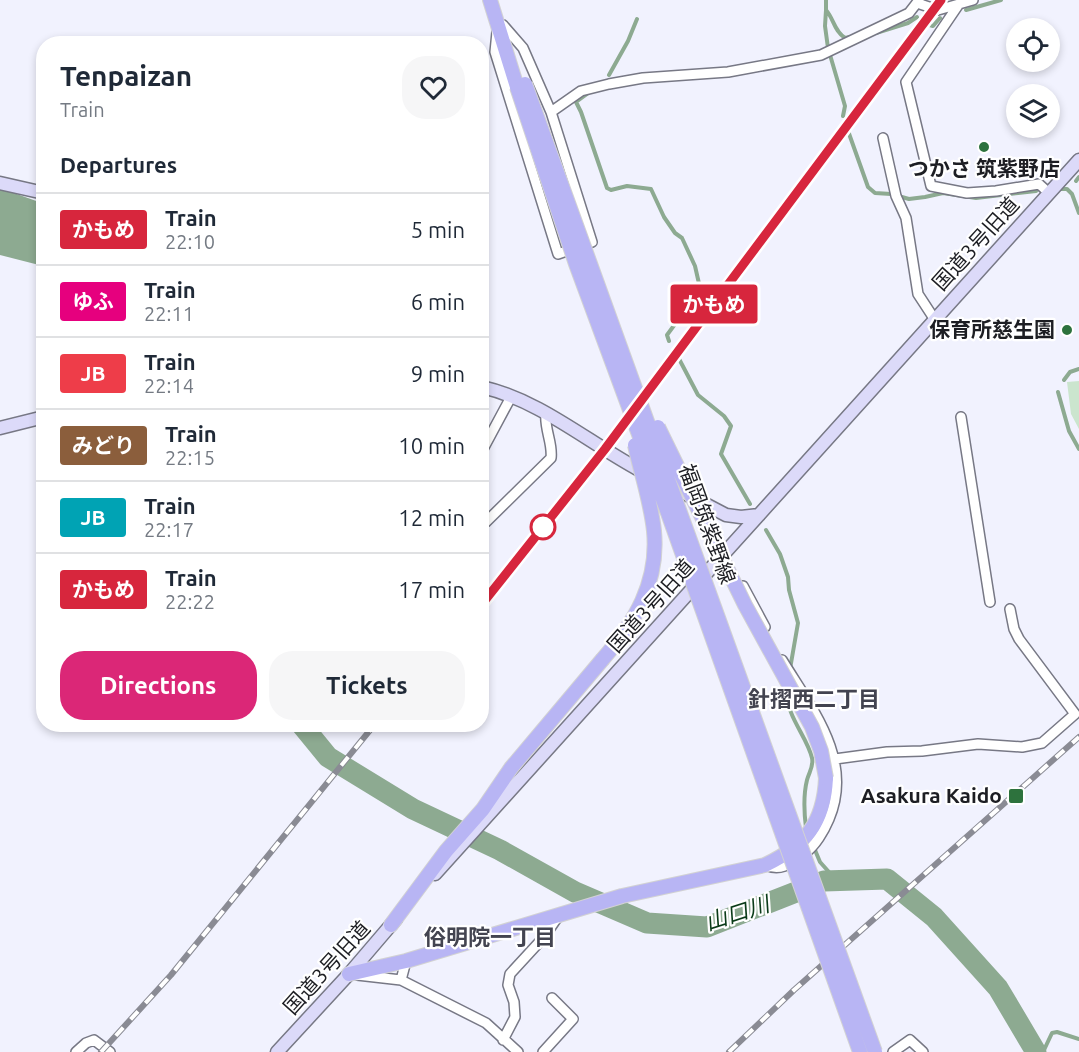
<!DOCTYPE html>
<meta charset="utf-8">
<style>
:root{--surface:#fff;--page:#f6f6f7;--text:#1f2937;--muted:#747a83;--line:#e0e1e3;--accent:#db2777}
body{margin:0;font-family:Ubuntu,"Noto Sans JP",sans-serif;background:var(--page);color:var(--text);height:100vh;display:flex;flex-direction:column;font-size:22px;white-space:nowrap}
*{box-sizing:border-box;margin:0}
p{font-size:20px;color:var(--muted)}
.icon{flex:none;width:33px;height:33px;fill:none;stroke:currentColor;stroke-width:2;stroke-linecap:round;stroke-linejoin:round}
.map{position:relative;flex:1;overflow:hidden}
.details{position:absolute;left:36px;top:36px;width:453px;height:696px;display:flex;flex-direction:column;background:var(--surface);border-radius:24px;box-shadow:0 3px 9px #0003}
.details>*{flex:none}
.badge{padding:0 12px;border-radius:4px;font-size:21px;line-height:39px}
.controls{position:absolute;left:1006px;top:18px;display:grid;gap:12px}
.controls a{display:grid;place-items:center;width:54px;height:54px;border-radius:50%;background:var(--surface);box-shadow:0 3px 9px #0003;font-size:30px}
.map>.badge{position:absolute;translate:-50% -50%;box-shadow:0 0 0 3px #fff}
h2{padding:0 24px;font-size:22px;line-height:54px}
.round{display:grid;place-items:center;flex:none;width:63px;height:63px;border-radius:24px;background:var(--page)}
.overview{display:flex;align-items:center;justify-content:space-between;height:102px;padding:0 24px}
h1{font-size:28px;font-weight:600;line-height:45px}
.primary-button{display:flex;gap:12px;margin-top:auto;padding:12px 24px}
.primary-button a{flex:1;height:69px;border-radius:24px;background:var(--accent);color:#fff;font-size:24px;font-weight:600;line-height:69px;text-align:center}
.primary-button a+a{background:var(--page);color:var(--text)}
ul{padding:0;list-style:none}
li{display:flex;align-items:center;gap:18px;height:72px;padding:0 24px;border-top:2px solid var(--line)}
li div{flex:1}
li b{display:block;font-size:22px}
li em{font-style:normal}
li .badge{min-width:66px;font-weight:700;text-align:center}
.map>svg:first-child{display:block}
</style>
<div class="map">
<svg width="1079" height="1052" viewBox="0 0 1079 1052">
<rect width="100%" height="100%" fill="#f1f2fe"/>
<!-- green -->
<path fill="#cbe5ce" d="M 1079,381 L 1079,429 L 1071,414 L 1067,382 Z"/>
<!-- water -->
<path fill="#8daa91" d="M 0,188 L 39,202 L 43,206 L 43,266 L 0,255 Z"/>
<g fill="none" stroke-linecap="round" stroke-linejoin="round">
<!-- stream -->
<path stroke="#8daa91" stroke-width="4" d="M 826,0 L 826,10 C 834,19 834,31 845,38 L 850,37
M 826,10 L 825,26 L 828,48 L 845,106 L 843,116
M 966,10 L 1001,0
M 926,24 L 933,26 L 940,18
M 876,33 L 908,23 L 917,17
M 609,75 L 628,41 L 637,19
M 591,91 L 576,102 L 581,112 L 607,188 L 611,190 L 627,186 L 651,189 L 664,217 L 675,233 L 682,238 L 695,266 L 700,288 L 692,301 L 667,335 L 669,341
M 847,128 L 868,187 L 875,193 L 891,194 L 909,199 L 925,197 L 943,193 L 976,198 L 1036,191
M 1076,181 L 1079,177
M 1059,189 L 1067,189 L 1072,194 L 1079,213
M 677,355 L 698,395 L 724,416 L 731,426 L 721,454 L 750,504
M 1064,380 L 1070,372 L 1079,369
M 1058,392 L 1069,431 L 1079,449
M 766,530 L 780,554 L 788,577 L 789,590 L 798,623 L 790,669
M 788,692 C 785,715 807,736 812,758 C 814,766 809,772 807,780 C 803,796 804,812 806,828
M 815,850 L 820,862 L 837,881
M 1043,1052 L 1052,1033 L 1057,1032 L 1079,1039"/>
<!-- river -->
<path stroke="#8daa91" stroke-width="21" d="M 301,724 L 328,757 L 413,809 L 500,850 L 575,892 L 647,923 L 707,927 L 824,881 L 887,879 L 934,917 L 998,988 L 1036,1052"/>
<defs>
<path id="street" d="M 917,3 L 938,10 L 973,0
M 959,4 L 906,82 L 931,186 L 967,193 L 996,191 L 1039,184 L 1049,193
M 497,32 L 495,52 L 558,254 L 592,242 L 551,112 L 523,48 L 503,25
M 551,112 L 581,91 L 609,84 L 643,78 L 728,72 L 821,55 L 909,13 L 919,0
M 883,138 L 896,196 L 906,218 L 918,294 L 935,320
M 961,417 L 990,602
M 482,451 L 511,397
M 482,516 L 486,522 L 551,458 C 553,443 544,429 546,413
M 743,586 L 765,627
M 835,759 L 887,752 L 922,751 L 978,744 L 1022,747 L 1042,743 L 1075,714 L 1019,639 L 1014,629 L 1010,609
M 765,865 C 782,872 791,863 805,853 C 815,846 824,831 829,819 C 854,760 812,709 782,660
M 406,961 L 401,980 L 486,1023 L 518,1052
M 357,975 L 401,980
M 503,1040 L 515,1017 L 514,1002 L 508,985 L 510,974 L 544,937 L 559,915
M 76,1052 L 86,1043 L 94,1040 L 110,1052
M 543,1052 L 573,1019 L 552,998
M 893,1052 L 910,1040 L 923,1052"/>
<path id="secondary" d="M 0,183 L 44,193
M 482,387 C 543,401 592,446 647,474
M 0,428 L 44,417
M 665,483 L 726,515 L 741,517 L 759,515
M 435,874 L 1079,160
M 277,1052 L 349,974 L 396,919"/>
<path id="primary" d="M 490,0 L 517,87
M 391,925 L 446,851 L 483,809 L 511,768 L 602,660
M 349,974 L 406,961 L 622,896 L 765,865 C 805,846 824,823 826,778"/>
</defs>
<!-- street casing -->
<use href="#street" stroke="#777885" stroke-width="12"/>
<!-- secondary casing -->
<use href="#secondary" stroke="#777885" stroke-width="15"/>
<!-- primary casing -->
<use href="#primary" stroke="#d2d2d3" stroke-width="16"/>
<!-- street -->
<use href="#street" stroke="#fff" stroke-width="9"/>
<!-- secondary -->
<use href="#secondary" stroke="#dcdaf9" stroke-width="12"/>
<!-- primary -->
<use href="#primary" stroke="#b8b5f4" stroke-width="14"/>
<defs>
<path id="rail" d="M 482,604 L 605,449 L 941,0
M 101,1052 L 171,975 L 375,724
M 729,1052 L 794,990 L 1079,737"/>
</defs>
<!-- rail casing -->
<use href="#rail" stroke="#8a8b94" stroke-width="6"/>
<!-- rail -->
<use href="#rail" stroke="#fff" stroke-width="4" stroke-dasharray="11" stroke-linecap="butt"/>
<defs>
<path id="primary-bridge" d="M 525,84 L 875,1052
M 517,87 L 576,264 L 668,513 L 860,1052
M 658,427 L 745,605 L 812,727 L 821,751 L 826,778
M 602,660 C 635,622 659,583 654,531 C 651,502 641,473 635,445"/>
</defs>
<!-- primary-bridge casing -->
<use href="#primary-bridge" stroke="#d2d2d3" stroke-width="16" stroke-linecap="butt"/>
<!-- primary-bridge -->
<use href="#primary-bridge" stroke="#b8b5f4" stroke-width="14"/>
</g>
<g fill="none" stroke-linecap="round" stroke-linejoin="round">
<defs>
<path id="line" d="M 482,604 L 605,449 L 941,0"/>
</defs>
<!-- line casing -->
<use href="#line" stroke="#fff" stroke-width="14"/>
<!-- line -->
<use href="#line" stroke="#d7263d" stroke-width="9"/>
</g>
<!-- markers -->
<g fill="#2d723d" stroke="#fff" stroke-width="2">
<circle cx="984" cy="147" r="6"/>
<circle cx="1067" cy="330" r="6"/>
<rect x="1008" y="788" width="16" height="16" rx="3"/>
</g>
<circle fill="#fff" stroke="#d7263d" stroke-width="3" cx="543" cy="527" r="12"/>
<g text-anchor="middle" stroke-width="4.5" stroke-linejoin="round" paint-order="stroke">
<!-- poi labels -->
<g font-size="21" font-weight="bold" fill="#1d1e23" stroke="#fff" text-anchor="end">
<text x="984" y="176" text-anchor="middle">つかさ 筑紫野店</text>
<text x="1055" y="337">保育所慈生園</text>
<text x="1002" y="803">Asakura Kaido</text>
</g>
<!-- street labels -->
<g font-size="21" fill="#1d1e23" stroke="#fff">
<text transform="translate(976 244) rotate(-48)" y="7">国道3号旧道</text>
<text transform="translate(707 524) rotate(70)" y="7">福岡筑紫野線</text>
<text transform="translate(651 606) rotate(-48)" y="7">国道3号旧道</text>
<text transform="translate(327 968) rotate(-48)" y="7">国道3号旧道</text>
</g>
<!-- neighbourhood labels -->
<g font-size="22" font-weight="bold" fill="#434450" stroke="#fff">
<text x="814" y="707">針摺西二丁目</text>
<text x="490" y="945">俗明院一丁目</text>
</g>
<!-- water labels -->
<g font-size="22" font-style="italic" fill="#0a3b18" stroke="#fff">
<text transform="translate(737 913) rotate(-18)" y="8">山口川</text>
</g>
</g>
</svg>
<div class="controls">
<a><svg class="icon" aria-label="locate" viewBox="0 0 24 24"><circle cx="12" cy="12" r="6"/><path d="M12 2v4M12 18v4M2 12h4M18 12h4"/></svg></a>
<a><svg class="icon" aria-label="layers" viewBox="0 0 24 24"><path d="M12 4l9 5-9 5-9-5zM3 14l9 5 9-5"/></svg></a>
</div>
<b class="badge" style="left:714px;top:304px;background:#d7263d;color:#fff">かもめ</b>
<section class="details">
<div class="overview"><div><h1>Tenpaizan</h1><p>Train</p></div><a class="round"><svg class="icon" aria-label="heart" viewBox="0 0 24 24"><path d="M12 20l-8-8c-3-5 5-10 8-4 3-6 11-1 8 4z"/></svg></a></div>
<h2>Departures</h2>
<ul>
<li><span class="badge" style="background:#d7263d;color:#fff">かもめ</span><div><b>Train</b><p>22:10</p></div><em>5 min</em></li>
<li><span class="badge" style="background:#e6007e;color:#fff">ゆふ</span><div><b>Train</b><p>22:11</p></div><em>6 min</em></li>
<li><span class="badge" style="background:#ee3d49;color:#fff">JB</span><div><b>Train</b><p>22:14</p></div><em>9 min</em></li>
<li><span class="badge" style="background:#8b5e3c;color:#fff">みどり</span><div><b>Train</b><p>22:15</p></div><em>10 min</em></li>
<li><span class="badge" style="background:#00a3b4;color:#fff">JB</span><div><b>Train</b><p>22:17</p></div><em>12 min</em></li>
<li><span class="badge" style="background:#d7263d;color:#fff">かもめ</span><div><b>Train</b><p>22:22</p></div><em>17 min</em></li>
</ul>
<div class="primary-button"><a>Directions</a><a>Tickets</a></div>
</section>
</div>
